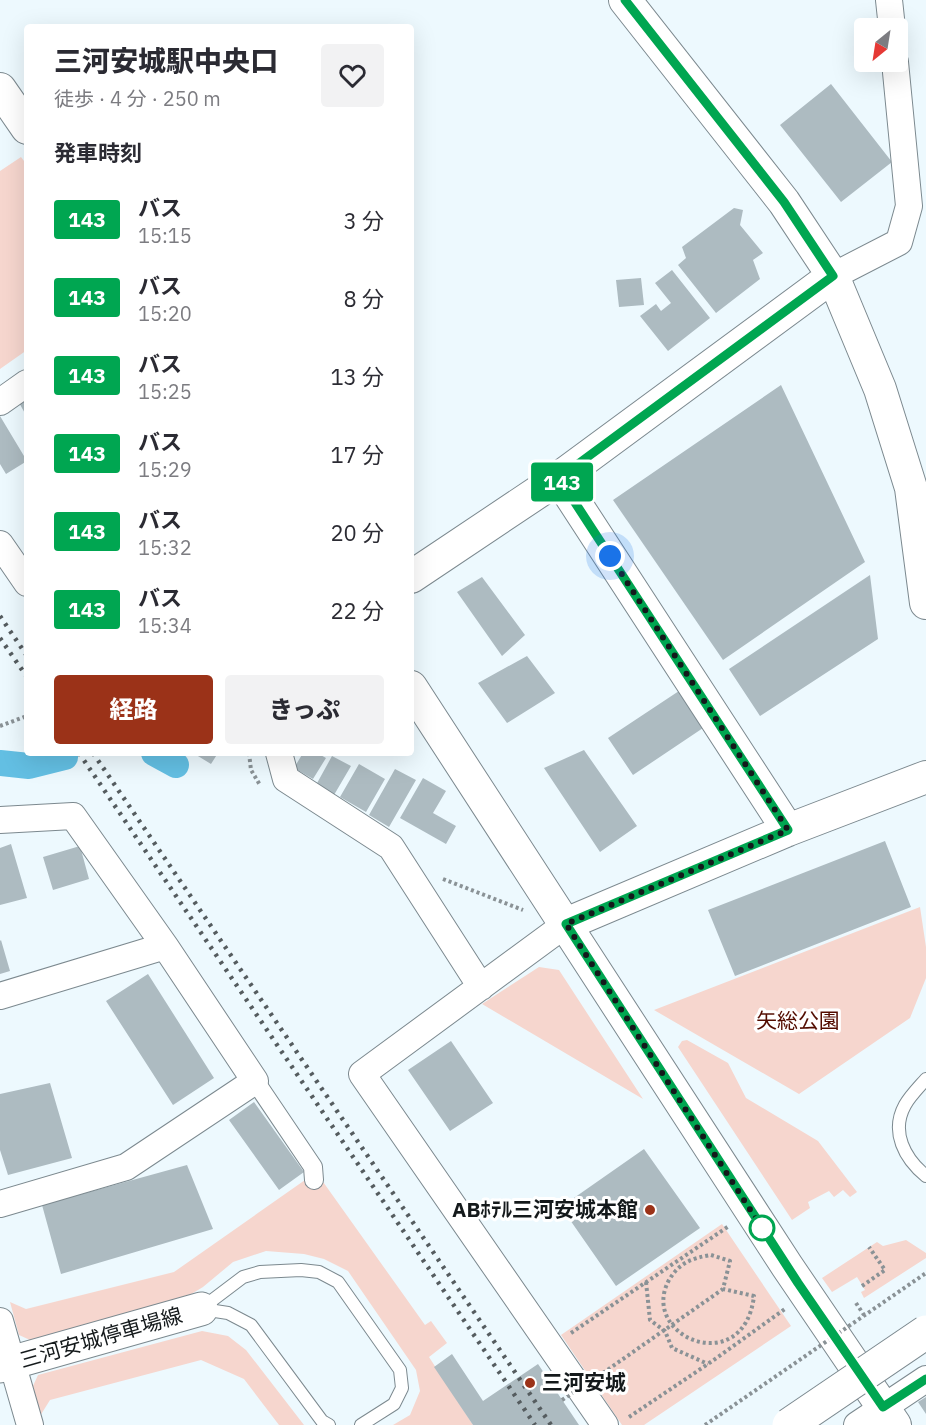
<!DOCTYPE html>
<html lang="ja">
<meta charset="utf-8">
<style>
:root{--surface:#fff;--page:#f2f2f3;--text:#2b2b33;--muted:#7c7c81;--accent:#9b3218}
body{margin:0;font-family:"IBM Plex Sans","Noto Sans JP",sans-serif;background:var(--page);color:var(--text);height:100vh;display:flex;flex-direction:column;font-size:22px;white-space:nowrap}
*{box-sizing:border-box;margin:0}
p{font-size:20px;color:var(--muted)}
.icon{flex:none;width:33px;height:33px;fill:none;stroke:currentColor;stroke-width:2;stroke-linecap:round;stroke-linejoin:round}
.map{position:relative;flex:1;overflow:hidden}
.panel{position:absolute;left:24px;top:24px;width:390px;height:732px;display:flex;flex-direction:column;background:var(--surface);border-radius:6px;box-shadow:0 6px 24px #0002}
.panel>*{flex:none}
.badge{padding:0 12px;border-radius:4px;font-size:21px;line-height:39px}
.needle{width:39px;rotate:210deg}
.controls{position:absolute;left:854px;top:18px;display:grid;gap:12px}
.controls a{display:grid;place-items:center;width:54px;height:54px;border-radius:6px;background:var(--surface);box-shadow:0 6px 24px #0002;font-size:30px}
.you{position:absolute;width:30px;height:30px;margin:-15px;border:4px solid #fff;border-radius:50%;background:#1a73e8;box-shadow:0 0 0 9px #1a73e833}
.map>.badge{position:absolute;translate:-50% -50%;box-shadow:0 0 0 3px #fff}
h2{padding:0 30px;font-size:22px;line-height:54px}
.round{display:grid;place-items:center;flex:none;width:63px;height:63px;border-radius:6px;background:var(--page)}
.overview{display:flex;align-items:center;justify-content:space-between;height:102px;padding:0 30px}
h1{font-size:28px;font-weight:800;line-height:45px}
.action{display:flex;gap:12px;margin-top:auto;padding:12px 30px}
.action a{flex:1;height:69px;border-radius:6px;background:var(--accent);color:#fff;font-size:24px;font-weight:800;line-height:69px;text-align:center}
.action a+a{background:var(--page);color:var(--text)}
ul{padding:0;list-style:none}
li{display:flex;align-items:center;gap:18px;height:78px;padding:0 30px}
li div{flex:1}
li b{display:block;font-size:22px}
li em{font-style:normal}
li .badge{min-width:66px;font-weight:700;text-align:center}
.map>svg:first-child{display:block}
</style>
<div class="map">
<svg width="926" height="1425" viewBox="0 0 926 1425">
<rect width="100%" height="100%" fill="#edf9fe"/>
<!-- green -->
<path fill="#f6d6ce" d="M 21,157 L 27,165 L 27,350 L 0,369 L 0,171 Z
M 920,907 L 926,947 L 926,978 L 910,1018 L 799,1094 L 654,1010 Z
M 539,967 L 559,970 L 643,1099 L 482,1004 Z
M 687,1040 L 728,1063 L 746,1098 L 818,1141 L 857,1192 L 850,1197 L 843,1190 L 834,1197 L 829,1191 L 808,1202 L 810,1208 L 792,1220 L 678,1047 L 682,1041 Z
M 321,1179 L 425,1325 L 431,1321 L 447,1343 L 429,1357 L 473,1425 L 393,1425 L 410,1415 L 420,1391 L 416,1370 L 348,1271 L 324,1259 L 304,1254 L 266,1251 L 233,1262 L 203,1287 L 188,1296 L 30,1340 L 19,1335 L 10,1302 L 26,1309 L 174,1272 L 305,1180 Z
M 722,1224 L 791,1326 L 644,1425 L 622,1425 L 561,1335 Z
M 906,1240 L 926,1253 L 926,1258 L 864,1298 L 861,1292 L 865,1290 L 857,1277 L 832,1292 L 822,1278 L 877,1242 L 883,1246 Z
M 202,1331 L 228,1336 L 246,1350 L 304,1425 L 279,1425 L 244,1379 L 201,1360 L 50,1400 L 40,1416 L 33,1386 L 38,1375 Z"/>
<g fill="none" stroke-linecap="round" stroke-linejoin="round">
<!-- canal -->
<path stroke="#63bfe3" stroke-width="26" d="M 154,753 L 176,765
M 0,763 L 29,766 L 65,757"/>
</g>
<!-- building -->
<path fill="#adbbc1" d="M 831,84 L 892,162 L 841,202 L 780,125 Z
M 734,208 L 743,210 L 740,225 L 763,253 L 753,260 L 760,279 L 716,313 L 678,265 L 686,258 L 682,247 Z
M 672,270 L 710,318 L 668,351 L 640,316 L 656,304 L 661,311 L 671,303 L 655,283 Z
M 641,278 L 644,305 L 619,307 L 616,280 Z
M 781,385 L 865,562 L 723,660 L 613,500 Z
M 27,393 L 27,417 L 17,399 Z
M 0,416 L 27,461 L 6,474 L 0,464 Z
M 870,575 L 878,639 L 760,716 L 729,669 Z
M 482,577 L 525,635 L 502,656 L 457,592 Z
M 527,656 L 555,693 L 507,723 L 478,683 Z
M 685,687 L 709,724 L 633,775 L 608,738 Z
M 584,750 L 637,826 L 600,852 L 544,768 Z
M 193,753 L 218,753 L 211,764 Z
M 303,753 L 317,753 L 326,758 L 313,779 L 294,768 Z
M 332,756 L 351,766 L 334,795 L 316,785 Z
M 359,764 L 385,779 L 366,812 L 340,797 Z
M 395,769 L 416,780 L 389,827 L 369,815 Z
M 423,778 L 446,791 L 433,813 L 456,826 L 446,844 L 400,818 Z
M 885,841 L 911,907 L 735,976 L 708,910 Z
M 11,844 L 27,898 L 0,905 L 0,848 Z
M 80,846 L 89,879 L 53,890 L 43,857 Z
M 1,940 L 10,971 L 0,974 L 0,941 Z
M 148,974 L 214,1078 L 173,1105 L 106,1001 Z
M 451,1041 L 493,1103 L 450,1131 L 408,1070 Z
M 50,1083 L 72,1158 L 8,1175 L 0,1150 L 0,1094 Z
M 254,1102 L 304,1172 L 279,1190 L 229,1120 Z
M 644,1149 L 700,1228 L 616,1286 L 561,1207 Z
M 187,1165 L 213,1229 L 61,1274 L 42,1205 Z
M 452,1354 L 483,1401 L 538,1364 L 579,1425 L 473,1425 L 434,1367 Z
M 926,1397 L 926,1414 L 918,1402 Z"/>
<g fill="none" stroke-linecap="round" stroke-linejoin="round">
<defs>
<path id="service" d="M 926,1079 C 919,1087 910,1096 905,1105 C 890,1132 905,1159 926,1176
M 202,1308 L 243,1277 L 260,1272 L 301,1270 L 319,1272 L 338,1282 L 400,1370 L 402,1388 L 394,1404 L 361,1425
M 202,1309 L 228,1313 L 251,1325 L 322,1421 L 329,1425"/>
<path id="pedestrian" d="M 255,1081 L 313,1167 L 314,1180"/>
<path id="minor" d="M 889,0 L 892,28
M 833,276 L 899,242 L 909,206 L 895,62
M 0,402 L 27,383
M 0,544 L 27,583
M 279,753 L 286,779 L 391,847 L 481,987
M 0,820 L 73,816 L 165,946 L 255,1081 L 126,1167 L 0,1204
M 566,924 L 362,1074 L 605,1425
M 0,996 L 165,946
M 0,1321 L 30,1425
M 857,1425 L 926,1379"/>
<path id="tertiary" d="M 625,0 L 784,202 L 833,276 L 880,389 L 911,488 L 926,603
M 0,89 L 27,128
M 559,478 L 788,830
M 411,577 L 559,478 L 833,276
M 411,687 L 787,1266 L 895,1425
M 566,924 L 788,830 L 926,777"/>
<path id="secondary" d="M 0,1366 L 201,1309"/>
</defs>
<!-- service casing -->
<use href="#service" stroke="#7c898f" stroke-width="14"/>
<!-- pedestrian casing -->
<use href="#pedestrian" stroke="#7c898f" stroke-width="20"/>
<!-- minor casing -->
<use href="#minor" stroke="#7c898f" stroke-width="28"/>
<!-- tertiary casing -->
<use href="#tertiary" stroke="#7c898f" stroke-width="34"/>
<!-- secondary casing -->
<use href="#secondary" stroke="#7c898f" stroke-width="35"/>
<!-- path -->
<path stroke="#8a9296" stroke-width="4" stroke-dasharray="3 3" stroke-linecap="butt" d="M 0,726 L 27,716
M 249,753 L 251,770 L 260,785
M 443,879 L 523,910
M 711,1255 L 730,1261 L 723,1289 L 754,1296 C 744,1380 638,1337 669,1280 C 679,1263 692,1258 711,1255 Z
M 646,1282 L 650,1320 L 665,1331 L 672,1348 L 708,1364
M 862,1286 L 885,1270 L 869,1247
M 856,1303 L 864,1315
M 571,1333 L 729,1226
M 603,1373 L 723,1289
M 629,1417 L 708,1364 L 785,1309"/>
<!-- service -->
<use href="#service" stroke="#fff" stroke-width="12"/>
<!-- pedestrian -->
<use href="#pedestrian" stroke="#fff" stroke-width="18"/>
<!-- minor -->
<use href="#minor" stroke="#fff" stroke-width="26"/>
<!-- tertiary -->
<use href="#tertiary" stroke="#fff" stroke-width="32"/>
<!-- secondary -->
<use href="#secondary" stroke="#fff" stroke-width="33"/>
<!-- rail -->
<path stroke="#555c5f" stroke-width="4.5" stroke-dasharray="3 6" stroke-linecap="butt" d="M 0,616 L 27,656
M 0,638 L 27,677
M 79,753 L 535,1425
M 93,753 L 551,1425"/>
<defs>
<path id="primary-bridge" d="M 789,1425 L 926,1332"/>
</defs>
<!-- primary-bridge casing -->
<use href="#primary-bridge" stroke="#7c898f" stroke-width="35" stroke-linecap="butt"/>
<!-- path-bridge -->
<path stroke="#8a9296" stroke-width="4" stroke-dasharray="3 3" stroke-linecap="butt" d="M 562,1400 L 603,1373
M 705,1425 L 926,1273"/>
<!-- primary-bridge -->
<use href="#primary-bridge" stroke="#fff" stroke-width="33"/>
</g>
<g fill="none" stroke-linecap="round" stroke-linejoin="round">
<defs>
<path id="line" d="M 625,0 L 784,202 L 833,276 L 559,478 L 788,830 L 566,924 L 798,1283 L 883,1407 L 926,1379"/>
</defs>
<!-- line casing -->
<use href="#line" stroke="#fff" stroke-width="14"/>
<!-- line -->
<use href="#line" stroke="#00a651" stroke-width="9"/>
<!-- walk -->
<path stroke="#14191b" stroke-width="6" stroke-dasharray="0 10.8" d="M 610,556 L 788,830 L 566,924 L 762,1228"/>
</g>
<!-- markers -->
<g fill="#9b3218" stroke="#fff" stroke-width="2">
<circle cx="650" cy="1210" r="6"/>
<circle cx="530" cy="1383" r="6"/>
</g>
<circle fill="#fff" stroke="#00a651" stroke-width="3" cx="762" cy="1228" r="12"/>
<g text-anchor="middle" stroke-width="6" stroke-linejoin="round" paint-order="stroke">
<!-- park labels -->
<g font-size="21" fill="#530c00" stroke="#fff">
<text x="798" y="1028">矢総公園</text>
</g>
<!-- poi labels -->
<g font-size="21" font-weight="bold" fill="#14191b" stroke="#fff" text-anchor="end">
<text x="638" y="1217">ABﾎﾃﾙ三河安城本館</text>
<text x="542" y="1390" text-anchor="start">三河安城</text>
</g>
<!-- street labels -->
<g font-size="21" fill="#14191b" stroke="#fff">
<text transform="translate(101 1338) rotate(-16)" y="7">三河安城停車場線</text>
</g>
</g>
</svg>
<div class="controls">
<a><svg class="needle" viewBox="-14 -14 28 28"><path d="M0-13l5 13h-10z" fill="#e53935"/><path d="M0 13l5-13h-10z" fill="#7c7c81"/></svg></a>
</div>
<div class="you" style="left:610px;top:556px"></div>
<b class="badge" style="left:562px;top:482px;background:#00a651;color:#fff">143</b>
<section class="panel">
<div class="overview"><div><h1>三河安城駅中央口</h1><p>徒歩 · 4 分 · 250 m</p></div><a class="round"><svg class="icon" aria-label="heart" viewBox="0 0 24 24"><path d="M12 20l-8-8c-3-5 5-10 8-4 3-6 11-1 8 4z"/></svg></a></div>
<h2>発車時刻</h2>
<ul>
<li><span class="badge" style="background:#00a651;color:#fff">143</span><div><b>バス</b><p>15:15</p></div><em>3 分</em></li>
<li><span class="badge" style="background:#00a651;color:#fff">143</span><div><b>バス</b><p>15:20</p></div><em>8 分</em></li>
<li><span class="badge" style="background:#00a651;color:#fff">143</span><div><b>バス</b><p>15:25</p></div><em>13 分</em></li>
<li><span class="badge" style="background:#00a651;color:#fff">143</span><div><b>バス</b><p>15:29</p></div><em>17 分</em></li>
<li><span class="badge" style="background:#00a651;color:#fff">143</span><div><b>バス</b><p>15:32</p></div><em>20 分</em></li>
<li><span class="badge" style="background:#00a651;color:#fff">143</span><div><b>バス</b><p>15:34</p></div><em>22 分</em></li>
</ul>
<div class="action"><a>経路</a><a>きっぷ</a></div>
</section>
</div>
